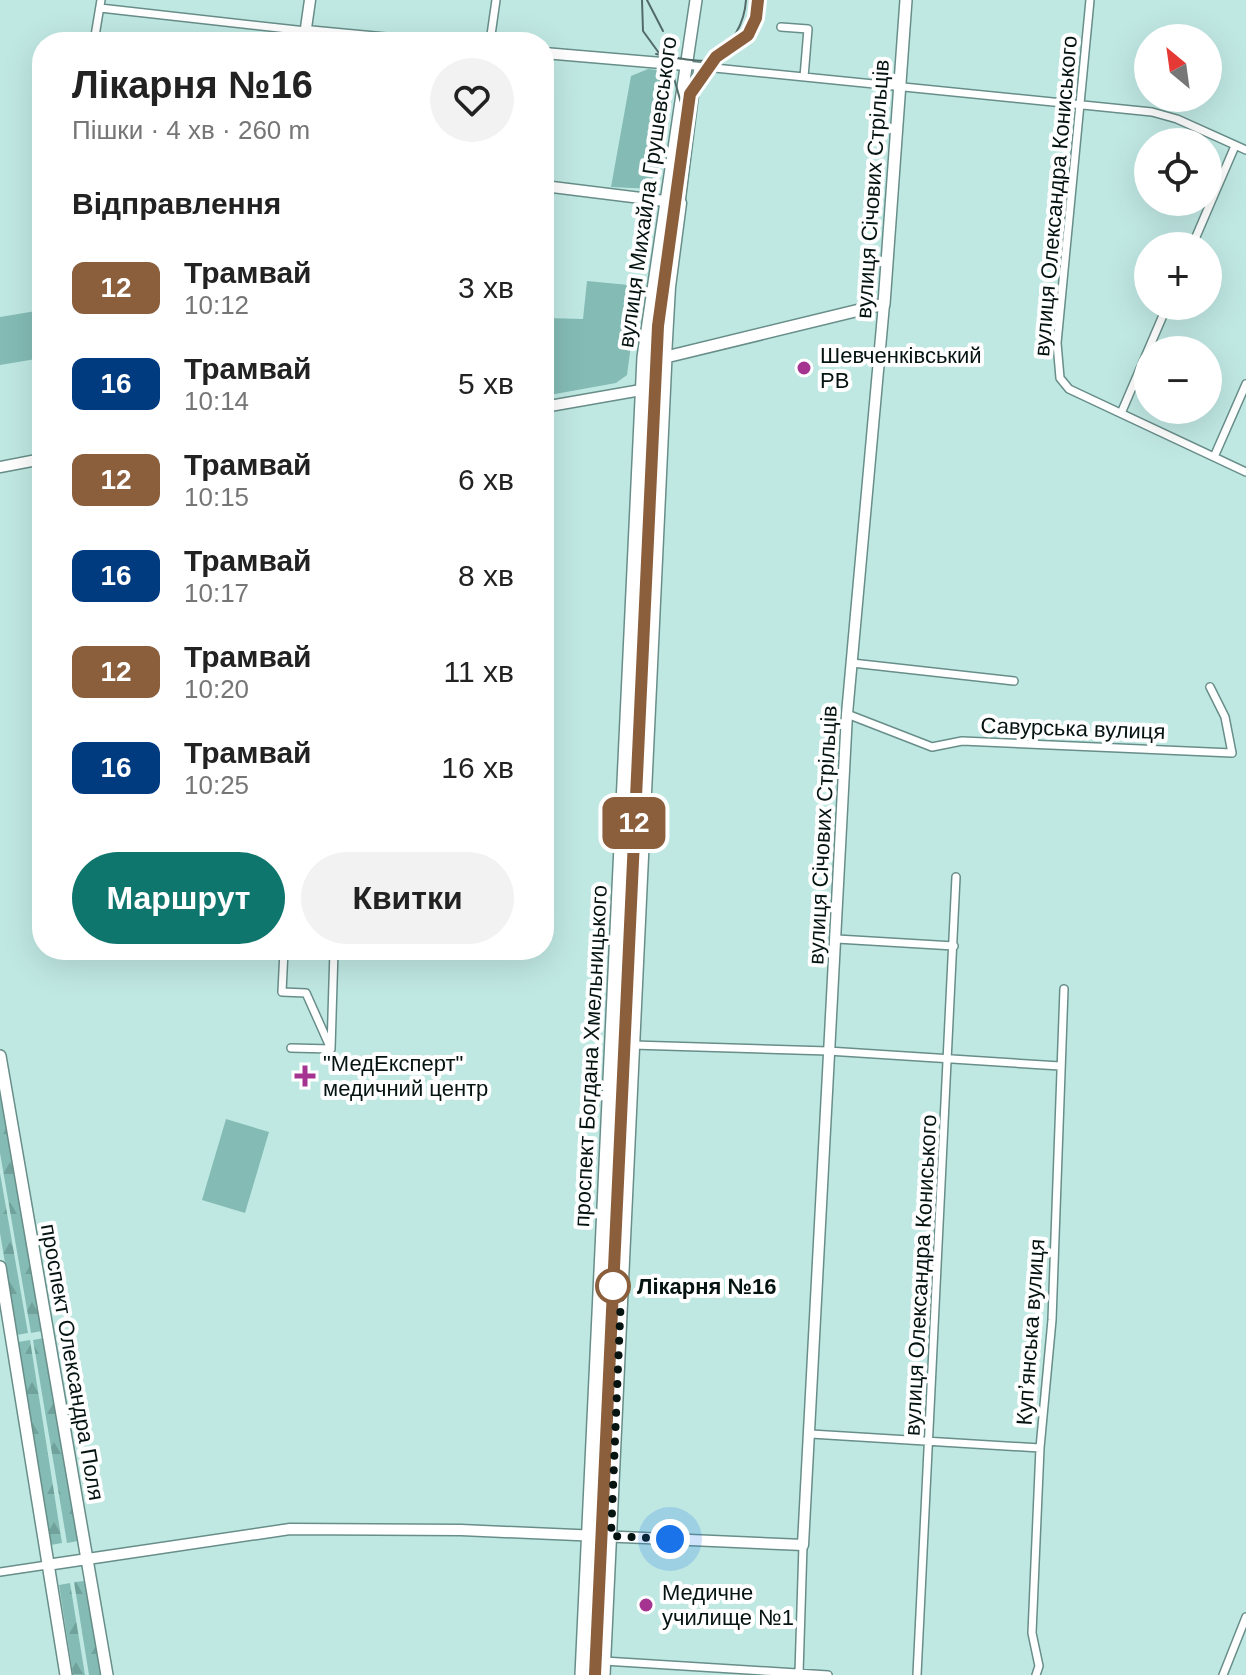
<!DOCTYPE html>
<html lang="uk">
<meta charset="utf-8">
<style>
:root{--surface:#fff;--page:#f2f2f2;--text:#222;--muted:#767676;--accent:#0f766e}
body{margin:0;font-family:Arial,sans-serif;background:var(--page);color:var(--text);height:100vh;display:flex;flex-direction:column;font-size:30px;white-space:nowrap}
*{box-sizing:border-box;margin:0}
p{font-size:26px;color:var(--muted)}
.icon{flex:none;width:44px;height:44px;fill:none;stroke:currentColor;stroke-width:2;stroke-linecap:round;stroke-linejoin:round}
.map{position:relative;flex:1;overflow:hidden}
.details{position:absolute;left:32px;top:32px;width:522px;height:928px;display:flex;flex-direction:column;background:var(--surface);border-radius:32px;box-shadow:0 8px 32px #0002}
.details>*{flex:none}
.badge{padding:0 16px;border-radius:12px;font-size:28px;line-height:52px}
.needle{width:52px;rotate:331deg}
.buttons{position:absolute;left:1134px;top:24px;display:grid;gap:16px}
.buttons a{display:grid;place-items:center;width:88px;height:88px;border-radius:50%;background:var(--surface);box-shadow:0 8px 32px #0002;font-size:40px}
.you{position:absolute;width:40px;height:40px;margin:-20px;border:6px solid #fff;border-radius:50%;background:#1a73e8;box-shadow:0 0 0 12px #1a73e833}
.map>.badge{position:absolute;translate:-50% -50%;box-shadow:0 0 0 4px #fff}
h2{padding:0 40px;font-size:30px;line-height:72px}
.round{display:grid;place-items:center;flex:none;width:84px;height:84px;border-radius:42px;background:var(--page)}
.head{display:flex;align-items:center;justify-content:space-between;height:136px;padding:0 40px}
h1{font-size:38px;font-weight:700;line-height:60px}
.action{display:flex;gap:16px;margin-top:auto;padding:16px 40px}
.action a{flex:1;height:92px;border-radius:48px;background:var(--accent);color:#fff;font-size:32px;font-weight:700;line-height:92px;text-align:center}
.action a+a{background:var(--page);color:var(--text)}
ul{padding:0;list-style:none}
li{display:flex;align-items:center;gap:24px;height:96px;padding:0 40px}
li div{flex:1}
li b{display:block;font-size:30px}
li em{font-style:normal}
li .badge{min-width:88px;font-weight:700;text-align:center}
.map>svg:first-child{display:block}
</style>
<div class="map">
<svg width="1246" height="1675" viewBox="0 0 1246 1675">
<defs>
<pattern id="forest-firs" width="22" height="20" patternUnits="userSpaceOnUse" patternTransform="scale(2)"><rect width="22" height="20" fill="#84bcb5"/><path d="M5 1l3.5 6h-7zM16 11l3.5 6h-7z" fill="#70a19b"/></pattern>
</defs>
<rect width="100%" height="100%" fill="#c0e8e3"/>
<!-- green -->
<path fill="#84bcb5" d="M 648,69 L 658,70 L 669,80 L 658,175 L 652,189 L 611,187 L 631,76 Z
M 587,281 L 639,286 L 627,375 L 616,383 L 544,396 L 547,318 L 583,319 Z
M 42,310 L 42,358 L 0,365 L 0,317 Z
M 226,1119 L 269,1132 L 245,1213 L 202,1200 Z"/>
<!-- forest -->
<path fill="url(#forest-firs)" d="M 0,1087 L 42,1331 L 31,1333 L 0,1153 Z
M 0,1173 L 28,1333 L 17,1335 L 0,1233 Z
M 44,1338 L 78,1541 L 67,1543 L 33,1340 Z
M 30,1340 L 62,1543 L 51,1545 L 18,1342 Z
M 85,1581 L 101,1675 L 89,1675 L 74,1582 Z
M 70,1583 L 85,1675 L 73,1675 L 59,1585 Z"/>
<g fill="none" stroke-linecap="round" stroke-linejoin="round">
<defs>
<path id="street" d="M 1090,0 L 1057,343 L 1060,378 L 1069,389 L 1246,472
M 100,8 L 306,31
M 781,27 L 808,29 L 804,77
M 94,42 L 101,0
M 490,42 L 496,0
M 685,65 L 1152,112 L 1177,119 L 1246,150
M 681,203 L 698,67
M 1192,246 L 1235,146
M 1122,411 L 1167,306
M 1214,457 L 1246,384
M 852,663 L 1014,681
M 847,714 L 932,747 L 962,741 L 1232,753 L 1225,717 L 1210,687
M 837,939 L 954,946
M 284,950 L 282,992 L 306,993 L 331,1049 L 334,950
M 633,1045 L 828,1051 L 1060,1066
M 291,1048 L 331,1049
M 811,1434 L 1040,1448
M 0,1572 L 47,1565
M 604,1661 L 828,1675
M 799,1673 L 803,1545
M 917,1675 L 956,877
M 1036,1675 L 1039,1666 L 1032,1633 L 1040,1448 L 1052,1320 L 1064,989
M 1223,1675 L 1246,1617"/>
<path id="secondary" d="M 306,31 L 423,42
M 304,42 L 310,0
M 544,53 L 685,65
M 544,186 L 681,203 L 670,287 L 666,357
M 544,407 L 641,390
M 0,467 L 42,459
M 47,1565 L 290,1529 L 461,1530 L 803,1545 L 847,714 L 884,304"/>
<path id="primary" d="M 0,1056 L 107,1675
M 0,1267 L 66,1675
M 581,1675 L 643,357 L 696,0
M 604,1675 L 666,357 L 884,304 L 906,0"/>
</defs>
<!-- street casing -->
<use href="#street" stroke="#688e89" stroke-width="10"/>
<!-- secondary casing -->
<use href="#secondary" stroke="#688e89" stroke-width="13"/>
<!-- primary casing -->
<use href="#primary" stroke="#688e89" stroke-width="14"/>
<!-- street -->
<use href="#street" stroke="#fff" stroke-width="7"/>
<!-- secondary -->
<use href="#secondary" stroke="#fff" stroke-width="10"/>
<!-- primary -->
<use href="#primary" stroke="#fff" stroke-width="11"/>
<!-- tram -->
<path stroke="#526b68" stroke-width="2" d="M 642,0 L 643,31 L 672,71 L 683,110
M 647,0 L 663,31
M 656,54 C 710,65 752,71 758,4
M 595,1675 L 656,357 L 690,94 C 707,55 743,46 746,0"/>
</g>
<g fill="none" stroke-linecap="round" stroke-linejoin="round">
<defs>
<path id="line" d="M 595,1675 L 658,326 L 690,94 L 716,57 L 748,35 L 756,18 L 758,0"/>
</defs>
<!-- line casing -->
<use href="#line" stroke="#fff" stroke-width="18"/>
<!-- line -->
<use href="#line" stroke="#8b5e3c" stroke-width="12"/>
<!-- walk -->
<path stroke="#051311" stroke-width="8" stroke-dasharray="0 14.4" d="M 613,1286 L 621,1296 L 611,1536 L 670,1539"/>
</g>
<!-- markers -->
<g fill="#a53490" stroke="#fff" stroke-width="3">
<circle cx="804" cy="368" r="8"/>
<path d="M301 1064h8v8h8v8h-8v8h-8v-8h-8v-8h8z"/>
<circle cx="646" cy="1605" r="8"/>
</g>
<circle fill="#fff" stroke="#8b5e3c" stroke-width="4" cx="613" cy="1286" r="16"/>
<g text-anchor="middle" stroke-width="8" stroke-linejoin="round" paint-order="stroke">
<!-- street labels -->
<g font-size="22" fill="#051311" stroke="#fff">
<text transform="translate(872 189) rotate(-86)" y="8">вулиця Січових Стрільців</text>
<text transform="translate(647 192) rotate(-82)" y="8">вулиця Михайла Грушевського</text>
<text transform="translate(1055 196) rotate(-85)" y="8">вулиця Олександра Кониського</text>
<text transform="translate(1073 728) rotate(2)" y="8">Савурська вулиця</text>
<text transform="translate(822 835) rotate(-87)" y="8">вулиця Січових Стрільців</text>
<text transform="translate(590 1056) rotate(-87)" y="8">проспект Богдана Хмельницького</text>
<text transform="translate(920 1275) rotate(-87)" y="8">вулиця Олександра Кониського</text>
<text transform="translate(1030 1332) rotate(-86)" y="8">Купʼянська вулиця</text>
<text transform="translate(73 1362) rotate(80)" y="8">проспект Олександра Поля</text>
</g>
<!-- poi labels -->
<g font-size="22" fill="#051311" stroke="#fff" text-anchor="start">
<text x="820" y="363">Шевченківський<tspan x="820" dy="25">РВ</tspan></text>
<text x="323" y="1071">"МедЕксперт"<tspan x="323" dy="25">медичний центр</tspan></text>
<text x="662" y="1600">Медичне<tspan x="662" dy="25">училище №1</tspan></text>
</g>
<!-- stop labels -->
<g font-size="22" font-weight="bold" fill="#051311" stroke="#fff" text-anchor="start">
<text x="637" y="1294">Лікарня №16</text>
</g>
</g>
</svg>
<div class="buttons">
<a><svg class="needle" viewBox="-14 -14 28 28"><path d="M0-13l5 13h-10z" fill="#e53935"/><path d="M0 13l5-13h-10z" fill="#767676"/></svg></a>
<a><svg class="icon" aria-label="locate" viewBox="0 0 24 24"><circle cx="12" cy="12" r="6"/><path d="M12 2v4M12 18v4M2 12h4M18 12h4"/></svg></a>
<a>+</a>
<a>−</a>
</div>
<div class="you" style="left:670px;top:1539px"></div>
<b class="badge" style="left:634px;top:823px;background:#8b5e3c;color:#fff">12</b>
<section class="details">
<div class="head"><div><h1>Лікарня №16</h1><p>Пішки · 4 хв · 260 m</p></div><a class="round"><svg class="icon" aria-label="heart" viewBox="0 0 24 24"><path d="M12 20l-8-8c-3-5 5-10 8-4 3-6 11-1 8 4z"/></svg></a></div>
<h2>Відправлення</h2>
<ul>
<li><span class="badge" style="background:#8b5e3c;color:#fff">12</span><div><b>Трамвай</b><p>10:12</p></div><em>3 хв</em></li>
<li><span class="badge" style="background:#003b80;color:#fff">16</span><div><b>Трамвай</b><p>10:14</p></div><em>5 хв</em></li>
<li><span class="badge" style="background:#8b5e3c;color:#fff">12</span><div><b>Трамвай</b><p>10:15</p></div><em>6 хв</em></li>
<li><span class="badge" style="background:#003b80;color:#fff">16</span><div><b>Трамвай</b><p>10:17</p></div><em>8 хв</em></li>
<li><span class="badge" style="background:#8b5e3c;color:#fff">12</span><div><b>Трамвай</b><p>10:20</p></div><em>11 хв</em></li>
<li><span class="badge" style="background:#003b80;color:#fff">16</span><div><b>Трамвай</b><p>10:25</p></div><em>16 хв</em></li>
</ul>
<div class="action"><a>Маршрут</a><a>Квитки</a></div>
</section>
</div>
